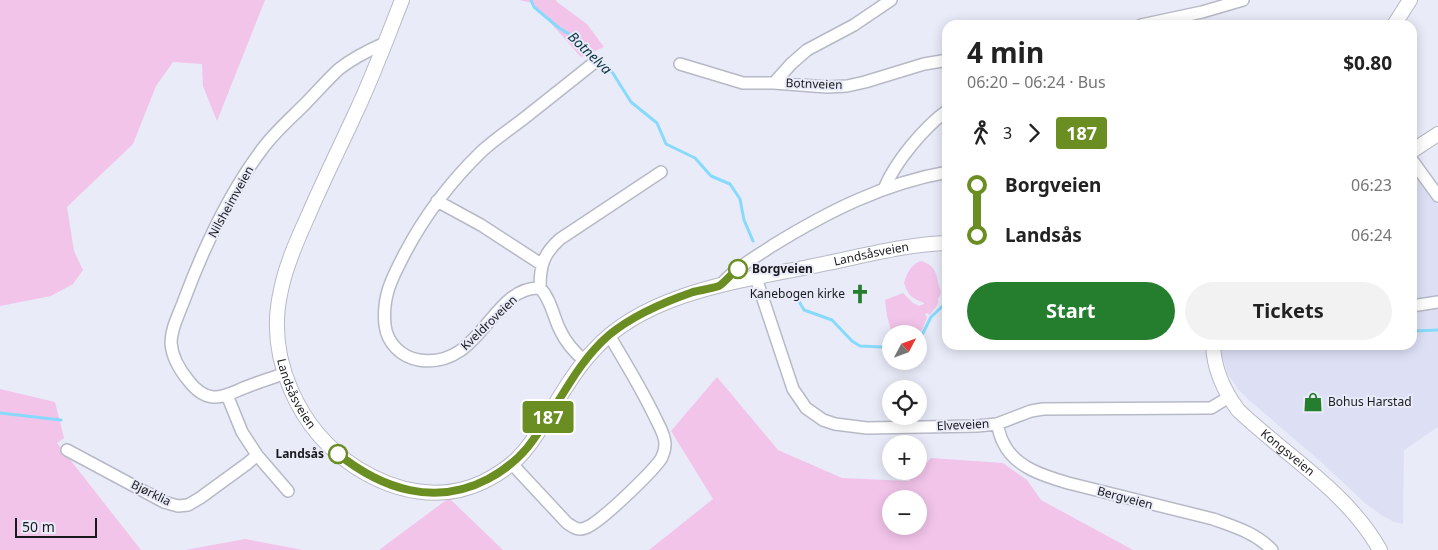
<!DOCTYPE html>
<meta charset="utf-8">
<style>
:root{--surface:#fff;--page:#f2f2f2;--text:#222;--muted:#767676;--accent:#247e2d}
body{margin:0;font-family:"Noto Sans",sans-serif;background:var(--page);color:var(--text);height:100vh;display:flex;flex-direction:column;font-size:19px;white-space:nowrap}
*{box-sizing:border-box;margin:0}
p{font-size:16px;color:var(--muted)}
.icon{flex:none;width:28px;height:28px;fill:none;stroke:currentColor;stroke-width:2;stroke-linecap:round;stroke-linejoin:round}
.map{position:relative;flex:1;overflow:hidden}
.drawer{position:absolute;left:942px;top:20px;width:475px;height:330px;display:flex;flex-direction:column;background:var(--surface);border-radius:15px;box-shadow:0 2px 12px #0003}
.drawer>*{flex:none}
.badge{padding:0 10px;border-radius:4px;font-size:18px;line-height:32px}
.needle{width:32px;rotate:49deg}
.controls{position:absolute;left:882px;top:325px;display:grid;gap:10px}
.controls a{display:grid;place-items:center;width:45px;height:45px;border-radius:50%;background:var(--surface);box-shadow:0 2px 12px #0003;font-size:25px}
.scale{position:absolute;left:15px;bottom:12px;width:82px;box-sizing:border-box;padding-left:5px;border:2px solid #191a1e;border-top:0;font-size:14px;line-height:18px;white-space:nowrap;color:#191a1e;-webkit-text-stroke:4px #e9ebf9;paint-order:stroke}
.map>.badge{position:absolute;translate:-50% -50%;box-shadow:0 0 0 2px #fff}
.legs{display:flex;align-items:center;gap:8px;height:55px;padding:0 25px;font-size:16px}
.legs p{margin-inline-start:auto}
.head{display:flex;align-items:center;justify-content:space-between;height:85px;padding:0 25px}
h1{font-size:28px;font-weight:700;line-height:38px}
.button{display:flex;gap:10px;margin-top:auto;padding:10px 25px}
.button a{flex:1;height:58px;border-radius:30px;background:var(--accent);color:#fff;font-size:20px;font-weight:700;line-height:58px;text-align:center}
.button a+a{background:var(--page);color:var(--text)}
ul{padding:0 25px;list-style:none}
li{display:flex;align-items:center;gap:18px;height:50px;font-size:19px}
li i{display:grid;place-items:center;width:8px;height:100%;margin:0 6px;background:currentColor}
li i::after{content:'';width:12px;height:12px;margin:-6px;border:4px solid;border-radius:50%;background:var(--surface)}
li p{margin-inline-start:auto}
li:first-child i{background:linear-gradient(#0000 50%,currentColor 0)}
li:last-child i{background:linear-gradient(currentColor 50%,#0000 0)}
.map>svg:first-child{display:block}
</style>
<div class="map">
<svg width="1438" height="550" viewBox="0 0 1438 550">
<rect width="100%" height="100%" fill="#e9ebf9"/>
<!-- built -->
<path fill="#dde0f5" d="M 1413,172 L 1429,191 L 1438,205 L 1438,427 L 1404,450 L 1403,524 L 1394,522 L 1383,516 L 1366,504 L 1320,461 L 1250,401 L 1238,389 L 1227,373 L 1221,350 L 1222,345 L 1412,345 Z"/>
<!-- green -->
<path fill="#f2c4ea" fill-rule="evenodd" d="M 0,0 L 265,0 L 217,121 L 203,86 L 202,64 L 173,62 L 156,86 L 133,144 L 67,207 L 74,251 L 83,270 L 73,284 L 51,296 L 0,306 Z
M 519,0 L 556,0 L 557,2 L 587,24 L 604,47 L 581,57 L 533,3 Z
M 922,261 C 933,265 937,272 938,283 C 940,290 943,293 938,298 L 938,304 L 930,315 L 927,313 L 925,314 L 927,318 L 921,332 L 919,334 L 892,334 L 887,316 L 885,300 L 903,293 L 913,303 L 919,306 L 924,304 L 924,303 C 910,297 909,296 904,283 C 907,272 912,263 922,261 Z
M 717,377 L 778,450 L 842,478 L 909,481 L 931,458 L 1003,463 L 1027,480 L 1041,500 L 1133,550 L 649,550 L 713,499 L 671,431 ZM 891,499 L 919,499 L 919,526 L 891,526 Z
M 0,389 L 55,402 L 64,438 L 57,443 L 141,550 L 0,550 Z
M 449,498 L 503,550 L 379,550 Z
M 245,539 L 303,550 L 185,550 Z"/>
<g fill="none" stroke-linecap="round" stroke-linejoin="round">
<!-- stream -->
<path stroke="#87dafb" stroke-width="3" d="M 531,0 L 534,7 L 559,28 L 581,41 L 593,55 L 609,67 L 631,102 L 657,123 L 666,144 L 695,158 L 711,176 L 730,184 L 740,199 L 744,220 L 753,241
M 790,291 L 797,298 L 804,310 L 832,320 L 852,341 L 860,346 L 882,347
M 1414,331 L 1438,330
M 919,337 L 922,335 L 931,317 L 948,301
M 0,413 L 61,420"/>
<defs>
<path id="minor" d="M 1141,25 L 1202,12 L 1243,0
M 680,64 L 743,83 L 774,83 L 827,87 L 847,86 L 865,82 L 924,64 L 948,60
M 774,83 L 791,64 L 807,50 L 854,25 L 891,0
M 1412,160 L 1438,196
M 884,189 C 895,162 924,127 948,110
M 437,201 L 481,225 L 541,264
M 756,278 L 793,389 L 806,408 L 823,420 L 835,424 L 867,428 L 977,426 L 997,424 L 1031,411 L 1043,409 L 1206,408 L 1211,408 L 1229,397
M 721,285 C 734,269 754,258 772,246 C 827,212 884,183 948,172
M 540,288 C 540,266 543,254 560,239 L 661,172
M 1412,306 L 1438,302
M 585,361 C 574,352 566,343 560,330 C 553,316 551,299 540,288 C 491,286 481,370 419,360 C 401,357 387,343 385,325 C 382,296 392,278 405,253 C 425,215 451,181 482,151 C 496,138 512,128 527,116 C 550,98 572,80 595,62
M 285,373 C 273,378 261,381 249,386 C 237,390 225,398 213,397 C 203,396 194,388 188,380 C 179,369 172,357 171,343 C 171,329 178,316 183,303 C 203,249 228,194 263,148 C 275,132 290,119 305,104 C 316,93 327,80 339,69 C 353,58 369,50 385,43
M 227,395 L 242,432 L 257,455 L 288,491
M 997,424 C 999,430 1000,437 1003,442 C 1014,467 1044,476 1068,483 L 1213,519 C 1235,527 1256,533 1272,550
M 67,450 L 164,502 L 178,506 L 188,505 L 200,498 L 248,463 L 257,455
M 512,464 L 567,523 C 573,527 578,531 585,528 C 599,524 651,473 661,459 C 663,455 665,449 665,444 C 665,434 658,424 654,415 C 641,388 625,362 609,335"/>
<g id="tertiary">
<path id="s1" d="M 402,0 C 387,38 373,76 356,112 C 340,147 323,181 308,216 C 297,240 286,265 281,290 C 265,358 299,431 357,468 C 395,492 441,502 483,482 C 495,476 508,468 518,458 C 529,447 538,433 546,419 C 561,395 575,370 594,350 C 648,290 748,280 823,264 C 863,256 906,244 948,243"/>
<path d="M 1394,25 L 1410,0"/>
<path d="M 1412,151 L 1438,134"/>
<path id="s2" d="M 1213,345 C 1214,369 1224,391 1238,410 C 1286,456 1347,491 1380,550"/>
</g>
</defs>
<!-- minor casing -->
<use href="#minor" stroke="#b7b9c6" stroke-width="14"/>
<!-- tertiary casing -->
<use href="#tertiary" stroke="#b7b9c6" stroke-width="16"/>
<!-- minor -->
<use href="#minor" stroke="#fff" stroke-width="11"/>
<!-- tertiary -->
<use href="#tertiary" stroke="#fff" stroke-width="14"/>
</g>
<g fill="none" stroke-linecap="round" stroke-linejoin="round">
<defs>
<path id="line-1" d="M 338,454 C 382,489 435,507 488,479 C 503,471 516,461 527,448 C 556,412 573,366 609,335 C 632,316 664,302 693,292 C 701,290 710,289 719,286 C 723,284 732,273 738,269"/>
</defs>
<!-- line-1 casing -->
<use href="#line-1" stroke="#fff" stroke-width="11"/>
<!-- line-1 -->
<use href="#line-1" stroke="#6b8e23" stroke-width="8"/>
</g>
<!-- icons -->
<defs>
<symbol id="church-bare" viewBox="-9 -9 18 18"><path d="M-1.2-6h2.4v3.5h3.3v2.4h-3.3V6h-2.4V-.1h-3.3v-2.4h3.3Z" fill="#247e2d" stroke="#e9ebf9" stroke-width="2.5" paint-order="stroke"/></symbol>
<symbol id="shop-bare" viewBox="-9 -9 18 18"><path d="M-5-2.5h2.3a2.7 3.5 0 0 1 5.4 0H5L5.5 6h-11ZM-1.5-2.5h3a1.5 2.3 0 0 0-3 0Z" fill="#247e2d" stroke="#e9ebf9" stroke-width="2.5" paint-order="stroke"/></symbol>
</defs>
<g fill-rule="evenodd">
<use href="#church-bare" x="846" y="280" width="28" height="28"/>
<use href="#shop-bare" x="1299" y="388" width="28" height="28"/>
</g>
<!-- markers -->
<g fill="#fff" stroke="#6b8e23" stroke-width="2.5">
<circle cx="738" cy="269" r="9"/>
<circle cx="338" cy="454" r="9"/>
</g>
<g text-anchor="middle" stroke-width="4" stroke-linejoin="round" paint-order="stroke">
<!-- street labels -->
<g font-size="12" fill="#191a1e" stroke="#e9ebf9">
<text transform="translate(814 84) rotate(2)" y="4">Botnveien</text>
<text transform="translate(231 202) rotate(-61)" y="4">Nilsheimveien</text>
<text dy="4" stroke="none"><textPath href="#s1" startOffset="1126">Landsåsveien</textPath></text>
<text transform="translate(489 323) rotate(-44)" y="4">Kveldroveien</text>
<text dy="4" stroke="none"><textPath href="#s1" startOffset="422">Landsåsveien</textPath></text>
<text transform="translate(963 425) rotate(-3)" y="4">Elveveien</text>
<text dy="4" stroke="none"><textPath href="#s2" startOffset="136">Kongsveien</textPath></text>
<text transform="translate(151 493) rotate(26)" y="4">Bjørklia</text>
<text transform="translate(1125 498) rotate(15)" y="4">Bergveien</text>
</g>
<!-- stop labels -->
<g font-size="12" font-weight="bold" fill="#191a1e" stroke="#e9ebf9" text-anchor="start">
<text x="752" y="273">Borgveien</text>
<text x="324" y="458" text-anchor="end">Landsås</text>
</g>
<!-- poi labels -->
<g font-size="12" fill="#191a1e" stroke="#e9ebf9" text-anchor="end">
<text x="845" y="298">Kanebogen kirke</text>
<text x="1328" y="406" text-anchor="start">Bohus Harstad</text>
</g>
<!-- water labels -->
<g font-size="14" font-style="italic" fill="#0d3542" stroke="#e9ebf9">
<text transform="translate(590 53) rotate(44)" y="5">Botnelva</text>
</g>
</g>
</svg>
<div class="controls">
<a><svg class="needle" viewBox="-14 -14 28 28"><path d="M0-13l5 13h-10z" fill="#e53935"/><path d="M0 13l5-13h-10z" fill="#767676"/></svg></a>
<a><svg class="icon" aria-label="locate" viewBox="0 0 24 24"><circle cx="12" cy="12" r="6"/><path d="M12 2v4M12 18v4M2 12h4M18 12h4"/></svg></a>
<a>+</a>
<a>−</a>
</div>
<div class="scale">50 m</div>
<b class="badge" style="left:548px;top:417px;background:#6b8e23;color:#fff">187</b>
<section class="drawer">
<div class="head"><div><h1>4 min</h1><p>06:20 – 06:24 · Bus</p></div><b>$0.80</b></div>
<div class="legs"><svg class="icon" aria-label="walk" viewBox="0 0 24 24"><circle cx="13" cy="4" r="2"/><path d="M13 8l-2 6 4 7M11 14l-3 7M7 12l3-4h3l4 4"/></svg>3<svg class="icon" aria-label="forward" viewBox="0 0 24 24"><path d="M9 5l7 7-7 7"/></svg><b class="badge" style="background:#6b8e23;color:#fff">187</b></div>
<ul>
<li><i style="color:#6b8e23"></i><b>Borgveien</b><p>06:23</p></li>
<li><i style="color:#6b8e23"></i><b>Landsås</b><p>06:24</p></li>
</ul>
<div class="button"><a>Start</a><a>Tickets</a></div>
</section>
</div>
